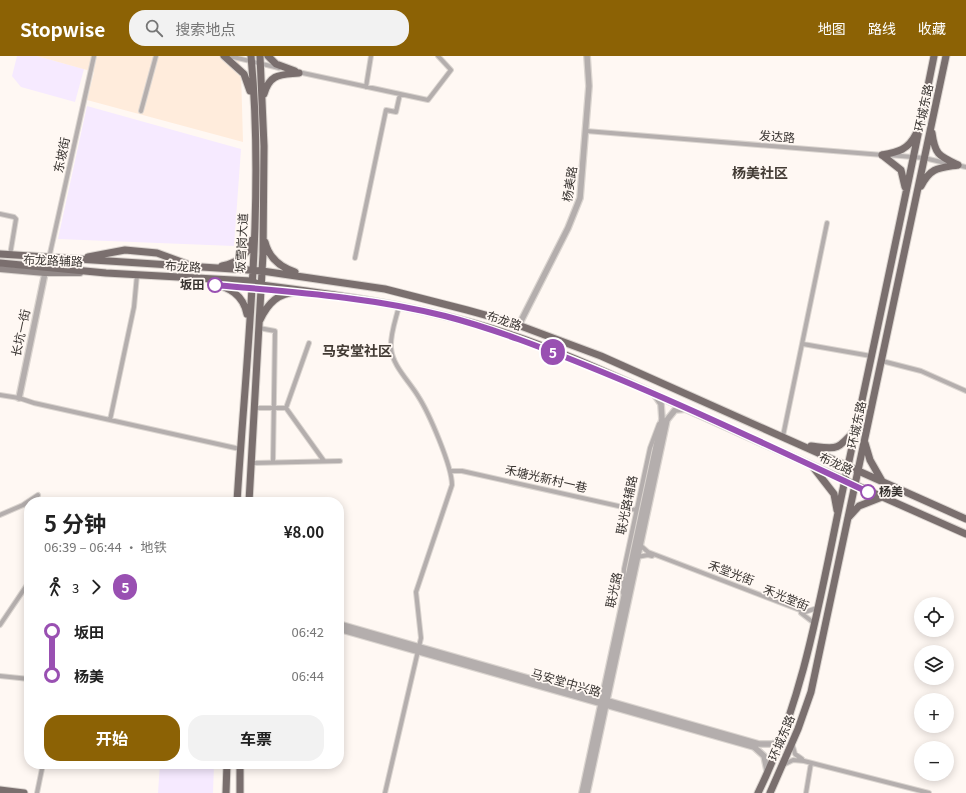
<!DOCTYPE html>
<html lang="zh">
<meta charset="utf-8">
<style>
:root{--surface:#fff;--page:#f2f2f2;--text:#222;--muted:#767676;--accent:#8c6205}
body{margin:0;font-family:Georgia,"Noto Sans SC",serif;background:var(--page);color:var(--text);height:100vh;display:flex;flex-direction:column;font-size:15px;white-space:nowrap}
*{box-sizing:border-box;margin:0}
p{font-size:13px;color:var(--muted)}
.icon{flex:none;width:22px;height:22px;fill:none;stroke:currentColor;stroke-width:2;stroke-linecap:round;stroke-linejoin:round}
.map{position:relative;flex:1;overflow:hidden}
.sheet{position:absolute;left:24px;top:441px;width:320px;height:272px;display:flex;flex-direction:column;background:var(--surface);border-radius:16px;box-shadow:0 2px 10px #0003}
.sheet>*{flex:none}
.badge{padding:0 8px;border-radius:13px;font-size:14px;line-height:26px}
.tools{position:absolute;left:914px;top:541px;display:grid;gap:8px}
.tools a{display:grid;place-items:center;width:40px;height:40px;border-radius:50%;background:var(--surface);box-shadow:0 2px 10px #0003;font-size:20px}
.map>.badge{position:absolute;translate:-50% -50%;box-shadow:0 0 0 2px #fff}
.legs{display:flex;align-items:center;gap:6px;height:44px;padding:0 20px;font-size:13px}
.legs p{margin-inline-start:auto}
.summary{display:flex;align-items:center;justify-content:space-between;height:68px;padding:0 20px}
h1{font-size:22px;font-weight:700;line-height:30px}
.cta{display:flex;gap:8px;margin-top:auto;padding:8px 20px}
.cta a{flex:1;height:46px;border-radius:16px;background:var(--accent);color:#fff;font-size:16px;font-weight:700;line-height:46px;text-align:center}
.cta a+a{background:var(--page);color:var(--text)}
ul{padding:0 20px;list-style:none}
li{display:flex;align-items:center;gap:14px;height:44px;font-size:15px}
li i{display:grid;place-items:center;width:6px;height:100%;margin:0 5px;background:currentColor}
li i::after{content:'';width:10px;height:10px;margin:-5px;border:3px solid;border-radius:50%;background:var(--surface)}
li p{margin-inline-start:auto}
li:first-child i{background:linear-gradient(#0000 50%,currentColor 0)}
li:last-child i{background:linear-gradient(currentColor 50%,#0000 0)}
header{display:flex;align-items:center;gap:24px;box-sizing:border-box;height:56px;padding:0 20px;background:var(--accent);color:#fff}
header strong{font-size:19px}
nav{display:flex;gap:22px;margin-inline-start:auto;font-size:14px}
.search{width:280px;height:36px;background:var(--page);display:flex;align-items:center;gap:10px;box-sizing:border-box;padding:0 14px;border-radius:16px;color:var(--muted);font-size:15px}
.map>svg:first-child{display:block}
</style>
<header>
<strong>Stopwise</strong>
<div class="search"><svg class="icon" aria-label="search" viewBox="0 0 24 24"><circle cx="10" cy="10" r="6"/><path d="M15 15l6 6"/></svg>搜索地点</div>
<nav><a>地图</a><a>路线</a><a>收藏</a></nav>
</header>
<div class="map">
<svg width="966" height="737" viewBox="0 0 966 737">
<rect width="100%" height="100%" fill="#fff8f3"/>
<!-- commercial -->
<path fill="#f6eaff" d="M 17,0 L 37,0 L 84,13 L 75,46 L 21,31 L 12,20 Z
M 87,50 L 241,93 L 234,190 L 58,183 Z
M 160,708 L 214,708 L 213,737 L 158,737 Z"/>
<!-- industrial -->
<path fill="#ffecdc" d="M 37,0 L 238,0 L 241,15 L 243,86 L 87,44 L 94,16 Z"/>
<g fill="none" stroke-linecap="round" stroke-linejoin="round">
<defs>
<path id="minor" d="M 229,0 L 279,12
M 298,16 L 428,44 L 451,14 L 438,0
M 366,31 L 371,0
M 141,55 L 156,0
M 586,75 L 883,99
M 889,99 L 924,102 L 950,108
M 957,109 L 966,111
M 0,158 L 14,161 L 16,163 L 10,199
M 49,202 L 94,0
M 355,202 L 386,54 L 396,56 L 400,38
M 259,272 L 275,275 L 273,406
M 309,287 L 286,352 L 324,405
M 803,288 L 871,300
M 882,305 L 921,315 L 966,335
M 0,339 L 19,342 L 34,347 L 240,393
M 255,352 L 286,352
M 110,364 L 134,251 L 137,219
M 783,380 L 827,167
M 252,407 L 340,405
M 451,415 L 462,415 L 636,454
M 0,459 L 23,449 L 38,439
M 640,489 L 648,496 L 805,556 L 817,552
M 637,501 L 648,499 L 652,500
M 623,537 L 624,513 L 650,392 L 659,368
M 801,557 L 814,567
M 0,569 L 29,526
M 0,620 L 29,623
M 792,687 L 795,698 L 802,703
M 783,709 L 793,704 L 804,705 L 929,737
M 37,737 L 43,708
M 385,737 L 421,582 L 416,536 L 452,429 C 452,410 429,357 418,340 C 409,325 392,309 391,292 C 390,278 396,263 399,250
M 806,737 L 811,707"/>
<path id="tertiary" d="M 519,269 L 568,172 L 580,142 L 589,30 L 587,0
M 19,342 L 45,217
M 339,568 L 759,688 L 773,688 L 782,683
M 339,573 L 754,691 L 764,700 L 767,714
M 582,737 L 662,363 L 661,348 L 654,338
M 587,737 L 667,364 L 675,354 L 686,353"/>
<path id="secondary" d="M 0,213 L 45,217 L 80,217"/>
<path id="primary" d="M 224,0 L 244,18 L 250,35
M 268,0 L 276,8 L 295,15
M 264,38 C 270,17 281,19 299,17
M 932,77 C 935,99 939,100 958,109
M 882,99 C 898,96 908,94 916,78
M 882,99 L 901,114 L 905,131
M 921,130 C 931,111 939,112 958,109
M 265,186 C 269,202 280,211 295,216
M 0,198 L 262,215 L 385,233 L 467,254 L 510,266 L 601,300 L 966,463
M 88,201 L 125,194 L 157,197 L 187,208
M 0,207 L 106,217 L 251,225 L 261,229 C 332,238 403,248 473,267 C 552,289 626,325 700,359 C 789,399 877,439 966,478
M 222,210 C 237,207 248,199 252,184
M 211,226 C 229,232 243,238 247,258
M 260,264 C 268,247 278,237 297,236
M 865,387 L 870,404 L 882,425
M 811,390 C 837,393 837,395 855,374
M 813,411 L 834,438 L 837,454
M 237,446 C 246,299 265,147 251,0
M 249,446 L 263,198 L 264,90 L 260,0
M 848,462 L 859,450 L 882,441
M 0,734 L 24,737
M 226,737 L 227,708
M 240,737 L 240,708
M 758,737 C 805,641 821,536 843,433 C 874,289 905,145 934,0
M 770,737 L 798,673 L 811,636 L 946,0"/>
</defs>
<!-- minor casing -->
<use href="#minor" stroke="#dbd5d0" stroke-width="6"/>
<!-- tertiary casing -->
<use href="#tertiary" stroke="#dbd5d0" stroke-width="8"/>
<!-- secondary casing -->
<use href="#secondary" stroke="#dbd5d0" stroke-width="8"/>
<!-- primary casing -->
<use href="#primary" stroke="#dbd5d0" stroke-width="9"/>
<!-- minor -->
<use href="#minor" stroke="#b4aead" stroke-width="4"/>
<!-- tertiary -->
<use href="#tertiary" stroke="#b4aead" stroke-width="5.5"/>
<!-- secondary -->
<use href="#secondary" stroke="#928988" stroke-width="6"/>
<!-- primary -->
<use href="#primary" stroke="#7a6f6e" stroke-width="7"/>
</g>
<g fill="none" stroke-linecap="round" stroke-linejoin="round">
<defs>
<path id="line-1" d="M 215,229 C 293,236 370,241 445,260 C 495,273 543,292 590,311 C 684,349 776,393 868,436"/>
</defs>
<!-- line-1 casing -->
<use href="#line-1" stroke="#fff" stroke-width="9"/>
<!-- line-1 -->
<use href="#line-1" stroke="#9950b2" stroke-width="6"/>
</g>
<!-- markers -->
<g fill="#fff" stroke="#9950b2" stroke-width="2">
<circle cx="215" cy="229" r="7"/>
<circle cx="868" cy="436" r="7"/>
</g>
<g text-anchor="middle" stroke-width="3.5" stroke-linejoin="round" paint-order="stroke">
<!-- street labels -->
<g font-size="12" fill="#383330" stroke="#fff8f3">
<text transform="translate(924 52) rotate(-78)" y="4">环城东路</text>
<text transform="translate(777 81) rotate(4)" y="4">发达路</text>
<text transform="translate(62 99) rotate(-78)" y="4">东坡街</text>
<text transform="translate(570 128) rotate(-81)" y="4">杨美路</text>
<text transform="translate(242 187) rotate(-87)" y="4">坂雪岗大道</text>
<text transform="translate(53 205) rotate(2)" y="4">布龙路辅路</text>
<text transform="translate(183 211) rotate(3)" y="4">布龙路</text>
<text transform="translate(504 265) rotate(18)" y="4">布龙路</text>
<text transform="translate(21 277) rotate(-78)" y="4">长坑一街</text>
<text transform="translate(857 369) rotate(-78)" y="4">环城东路</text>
<text transform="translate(836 408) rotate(24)" y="4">布龙路</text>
<text transform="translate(546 423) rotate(13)" y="4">禾塘光新村一巷</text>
<text transform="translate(627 449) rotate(-78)" y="4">联光路辅路</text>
<text transform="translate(731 517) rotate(21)" y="4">禾堂光街</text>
<text transform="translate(614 534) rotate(-78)" y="4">联光路</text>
<text transform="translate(786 542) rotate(23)" y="4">禾光堂街</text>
<text transform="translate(566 627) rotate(16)" y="4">马安堂中兴路</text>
<text transform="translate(782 682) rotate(-67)" y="4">环城东路</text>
</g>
<!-- stop labels -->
<g font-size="12" font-weight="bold" fill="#383330" stroke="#fff8f3" text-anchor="end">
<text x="204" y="233">坂田</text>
<text x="879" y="440" text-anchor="start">杨美</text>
</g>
<!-- quarter labels -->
<g font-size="14" font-weight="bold" fill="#433b34" stroke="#fff8f3">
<text x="760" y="122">杨美社区</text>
<text x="357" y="300">马安堂社区</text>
</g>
</g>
</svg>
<div class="tools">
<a><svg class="icon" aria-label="locate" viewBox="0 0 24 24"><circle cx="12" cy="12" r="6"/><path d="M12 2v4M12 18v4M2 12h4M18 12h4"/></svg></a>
<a><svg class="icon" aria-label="layers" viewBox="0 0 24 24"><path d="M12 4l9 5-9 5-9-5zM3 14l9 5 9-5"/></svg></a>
<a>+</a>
<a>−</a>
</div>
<b class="badge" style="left:553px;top:296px;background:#9950b2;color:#fff">5</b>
<section class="sheet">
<div class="summary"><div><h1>5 分钟</h1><p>06:39 – 06:44 · 地铁</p></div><b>¥8.00</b></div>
<div class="legs"><svg class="icon" aria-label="walk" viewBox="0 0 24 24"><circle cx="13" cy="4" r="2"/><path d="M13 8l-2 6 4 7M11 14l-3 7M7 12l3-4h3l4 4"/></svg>3<svg class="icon" aria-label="forward" viewBox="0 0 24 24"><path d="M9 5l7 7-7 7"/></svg><b class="badge" style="background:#9950b2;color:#fff">5</b></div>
<ul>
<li><i style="color:#9950b2"></i><b>坂田</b><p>06:42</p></li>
<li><i style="color:#9950b2"></i><b>杨美</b><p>06:44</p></li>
</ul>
<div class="cta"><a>开始</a><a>车票</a></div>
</section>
</div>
